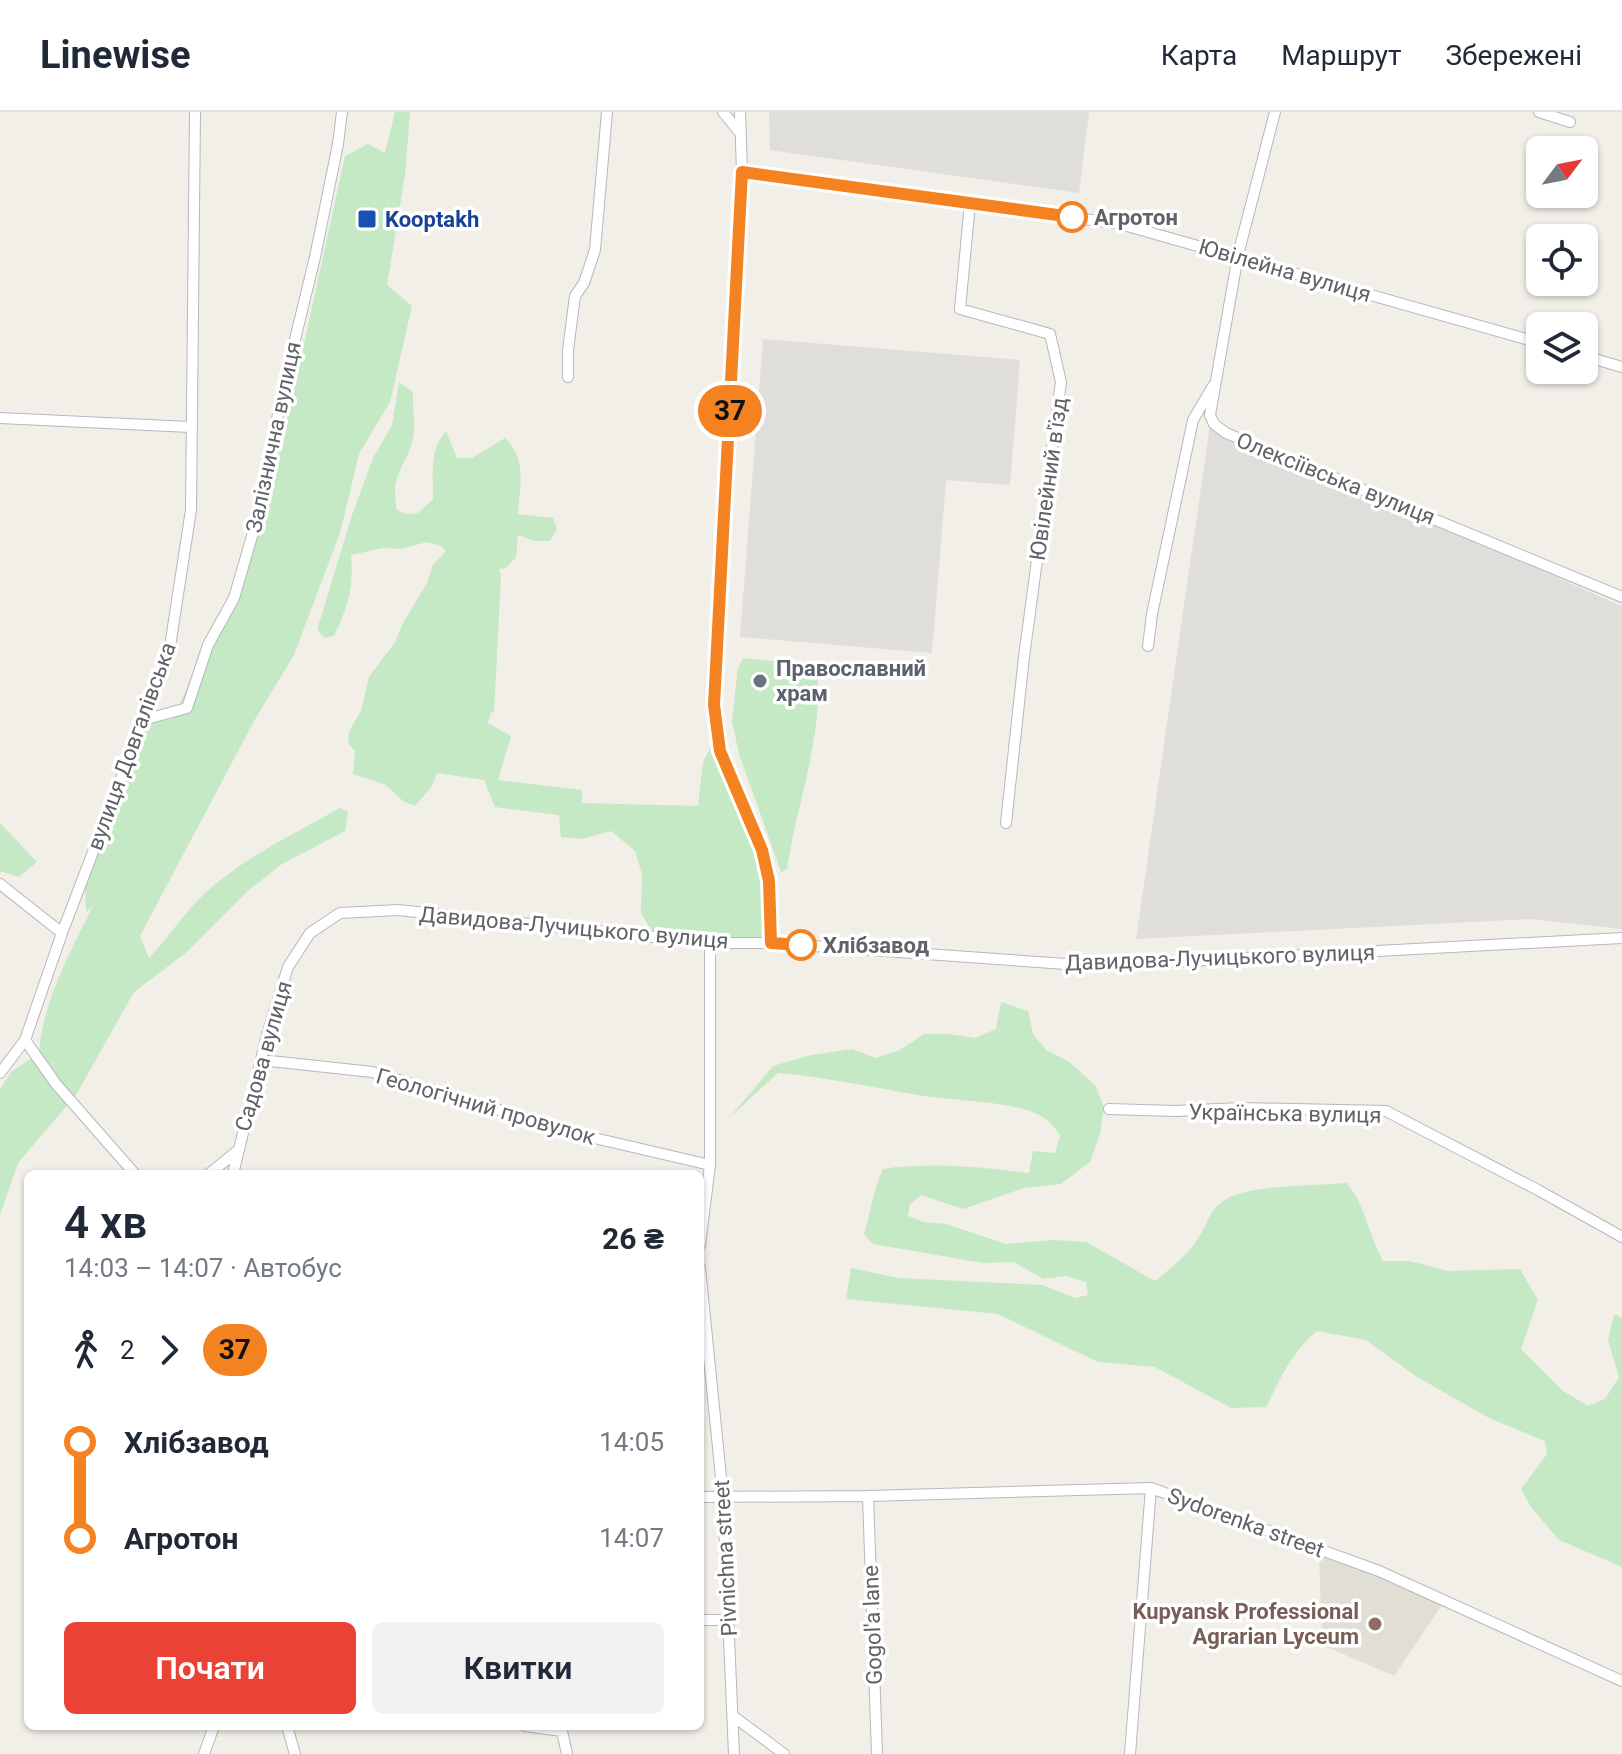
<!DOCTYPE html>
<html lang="uk">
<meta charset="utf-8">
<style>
:root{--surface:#fff;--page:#f2f2f3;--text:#1f2937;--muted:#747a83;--line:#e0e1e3;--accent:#ea4335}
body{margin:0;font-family:Roboto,sans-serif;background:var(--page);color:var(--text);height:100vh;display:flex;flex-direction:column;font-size:30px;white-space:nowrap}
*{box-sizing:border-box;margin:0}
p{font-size:26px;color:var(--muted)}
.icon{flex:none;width:44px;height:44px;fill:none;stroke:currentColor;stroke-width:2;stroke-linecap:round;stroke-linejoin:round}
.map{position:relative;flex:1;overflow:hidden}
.side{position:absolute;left:24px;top:1058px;width:680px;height:560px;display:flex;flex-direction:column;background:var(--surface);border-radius:12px;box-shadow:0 2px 6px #0004}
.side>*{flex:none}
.badge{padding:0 16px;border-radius:26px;font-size:28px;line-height:52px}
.needle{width:52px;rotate:58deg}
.buttons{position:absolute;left:1526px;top:24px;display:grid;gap:16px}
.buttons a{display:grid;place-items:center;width:72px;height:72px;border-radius:12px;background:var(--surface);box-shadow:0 2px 6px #0004;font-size:40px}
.map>.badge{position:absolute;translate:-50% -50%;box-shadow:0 0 0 4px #fff}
.legs{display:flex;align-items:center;gap:12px;height:88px;padding:0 40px;font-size:26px}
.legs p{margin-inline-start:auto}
.summary{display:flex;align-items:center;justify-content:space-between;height:136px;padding:0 40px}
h1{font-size:44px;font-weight:600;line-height:60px}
.action{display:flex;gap:16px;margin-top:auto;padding:16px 40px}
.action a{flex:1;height:92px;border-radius:12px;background:var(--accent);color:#fff;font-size:32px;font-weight:600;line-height:92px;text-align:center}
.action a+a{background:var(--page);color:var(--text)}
ul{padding:0 40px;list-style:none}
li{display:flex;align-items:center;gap:28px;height:96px;font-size:30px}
li i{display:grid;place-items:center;width:12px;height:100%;margin:0 10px;background:currentColor}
li i::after{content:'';width:20px;height:20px;margin:-10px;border:6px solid;border-radius:50%;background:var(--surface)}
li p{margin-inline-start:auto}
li:first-child i{background:linear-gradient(#0000 50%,currentColor 0)}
li:last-child i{background:linear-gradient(currentColor 50%,#0000 0)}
header{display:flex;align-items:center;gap:48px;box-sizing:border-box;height:112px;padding:0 40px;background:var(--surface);border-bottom:2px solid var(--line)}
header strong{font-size:38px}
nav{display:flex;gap:44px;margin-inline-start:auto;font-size:28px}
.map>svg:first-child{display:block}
</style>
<header>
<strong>Linewise</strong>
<nav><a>Карта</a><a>Маршрут</a><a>Збережені</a></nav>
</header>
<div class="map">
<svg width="1622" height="1642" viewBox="0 0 1622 1642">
<rect width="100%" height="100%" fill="#f1efe8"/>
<!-- industrial -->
<path fill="#e0deda" d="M 769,0 L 1089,0 L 1079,81 L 770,38 Z
M 763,227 L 1020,248 L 1010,373 L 946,368 L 932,541 L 740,525 Z
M 1210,313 L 1622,494 L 1622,817 L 1530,807 L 1136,827 Z"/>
<!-- education -->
<path fill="#e1ded6" d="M 1319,1439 L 1443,1491 L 1394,1564 L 1322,1533 Z"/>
<!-- green -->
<path fill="#c5e8c5" d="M 395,0 L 410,0 L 405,63 L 387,173 L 412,194 L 390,290 L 359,342 L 340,421 L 294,543 L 254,609 L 140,824 L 149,846 C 168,826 184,801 205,781 C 245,745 294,722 340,696 L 348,700 L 345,719 L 282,752 L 250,777 L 188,839 L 134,880 L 76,983 L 18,1051 L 0,1103 L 0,977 L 11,960 L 39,941 C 43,889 70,840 93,794 L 86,800 L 85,775 L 145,613 L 172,607 L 208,533 L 243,470 L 290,296 L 345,44 L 368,32 L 385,41 Z
M 399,270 L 413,280 C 412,296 417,316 412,331 C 403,358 390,365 397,398 L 407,402 L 418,401 L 433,387 C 433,363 429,338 446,319 L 457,346 L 472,346 L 505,326 C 527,346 520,374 518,402 L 553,406 L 557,417 L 550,429 L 534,429 L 518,423 L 516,445 L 506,456 L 499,457 L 501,463 L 494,601 L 491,600 L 488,611 L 511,624 L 498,668 L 582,678 L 582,691 L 698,694 L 703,650 L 710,637 L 710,523 L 715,445 L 718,531 L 714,593 L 720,639 L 761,736 L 771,831 L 656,826 L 641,801 L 642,762 L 635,739 L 611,719 L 581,727 L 561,725 L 559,703 L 495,695 L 484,668 L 437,661 L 432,674 L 415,694 L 403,689 L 386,673 L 353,662 L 355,639 L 348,631 L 349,619 L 361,599 L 369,565 L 395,530 L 403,511 L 427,471 L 433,453 L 446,439 L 441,434 L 427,430 L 401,437 L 383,436 L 351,443 C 354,475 348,495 334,524 L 325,526 L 317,518 L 352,403 L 373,346 L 392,313 Z
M 743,546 L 817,554 C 824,623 797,690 787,757 L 781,760 L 739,642 L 732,609 L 738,556 Z
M 0,711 L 37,750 L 19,765 L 0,759 Z
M 1001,890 L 1028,899 L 1033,922 L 1046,938 L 1068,949 L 1095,973 L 1104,995 L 1100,1022 L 1090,1050 L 1061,1072 L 1024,1076 L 963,1097 L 921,1083 L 910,1092 L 908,1104 L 923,1110 L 946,1112 L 1006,1132 L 1053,1128 L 1086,1130 L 1155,1169 C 1171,1156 1188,1143 1199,1125 C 1207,1112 1210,1098 1223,1089 C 1246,1072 1316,1074 1347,1071 C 1366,1095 1368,1121 1383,1149 L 1409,1149 L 1448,1159 L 1520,1157 L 1538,1188 L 1521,1237 L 1563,1279 L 1588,1294 L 1605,1287 L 1619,1265 L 1608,1228 L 1614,1202 L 1622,1206 L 1622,1455 L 1559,1428 L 1531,1395 L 1521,1377 L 1547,1342 L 1545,1329 L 1489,1306 L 1414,1263 L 1366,1228 L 1317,1219 C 1290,1242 1282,1264 1266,1295 L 1231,1296 L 1155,1255 L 1098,1250 L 998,1202 L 846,1187 L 851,1156 L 898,1166 L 1042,1173 L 1075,1186 L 1088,1183 L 1086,1170 L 1066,1164 L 1043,1167 L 1014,1150 L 983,1151 L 873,1132 L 864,1122 C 871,1100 873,1078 883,1057 C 931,1050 981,1055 1029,1061 L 1033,1039 L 1055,1041 L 1060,1024 C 1054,1014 1049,1008 1039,1003 C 1011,989 956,989 924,984 C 875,976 827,965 778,961 L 729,1006 L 773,954 L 811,943 L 852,937 L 876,946 L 900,938 L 924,922 L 949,922 L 975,926 L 996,917 Z"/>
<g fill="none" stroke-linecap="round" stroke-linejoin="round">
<defs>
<path id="minor" d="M 723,0 L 741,22
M 740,0 L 742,60 L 714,593 L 720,639 L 762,738 L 769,769 L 771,831
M 1275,0 L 1238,143 L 1210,303 L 1214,312 L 1226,321 L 1622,485
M 1539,0 L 1570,10
M 742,60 L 1120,112 L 1540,231
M 970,91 L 960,197 L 1050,222 L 1061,270 L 1024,545 L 1006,711
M 1584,244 L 1622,255
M 568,265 L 568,238 L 575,184 L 584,171 L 595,138 L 607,0
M 0,306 L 190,315
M 1148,534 L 1152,502 L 1193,308 L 1213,274
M 143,608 L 187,596 L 208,533 L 234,486 L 257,407 L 283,277 L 315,145 L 338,32 L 342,0
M 0,772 L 62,821
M 25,928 L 56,972 L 135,1062
M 261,948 L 372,960 L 590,1025 L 710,1053
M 0,961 L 25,928 L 62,821 L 169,541 L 191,398 L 195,0
M 1109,997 L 1175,999 L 1241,996 L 1386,999 L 1538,1078 L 1622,1125
M 209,1062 L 236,1040
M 233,1062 L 267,923 L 288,855 L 310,821 L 340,801 L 398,798 L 710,831 L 771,831 L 1094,854 L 1622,826
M 700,1133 L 710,1053 L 710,831
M 700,1156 L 723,1385 L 734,1642
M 868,1384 L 877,1642
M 700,1385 L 868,1384 L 1151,1376 L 1379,1459 L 1622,1569
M 700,1508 L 728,1508
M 733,1604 L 784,1642
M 287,1614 L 295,1642
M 525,1614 L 562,1619 L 567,1642
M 204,1642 L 214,1614
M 1130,1642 L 1151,1376"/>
</defs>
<!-- minor casing -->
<use href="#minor" stroke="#b5b8bc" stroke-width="12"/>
<!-- minor -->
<use href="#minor" stroke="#fff" stroke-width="10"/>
</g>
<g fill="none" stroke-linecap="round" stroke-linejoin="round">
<defs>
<path id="line-1" d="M 801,833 L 771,831 L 769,769 L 762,738 L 720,639 L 714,593 L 742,60 L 1072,105"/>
</defs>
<!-- line-1 casing -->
<use href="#line-1" stroke="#fff" stroke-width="18"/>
<!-- line-1 -->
<use href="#line-1" stroke="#f58220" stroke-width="12"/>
</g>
<!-- markers -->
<g fill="#fff" stroke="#f58220" stroke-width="4">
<circle cx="1072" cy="105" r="14"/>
<circle cx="801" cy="833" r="14"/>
</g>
<rect fill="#1a4fb4" stroke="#fff" stroke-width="3" x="357" y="97" width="20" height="20" rx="4"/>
<circle fill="#6b7280" stroke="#fff" stroke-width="3" cx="760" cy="569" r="8"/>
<circle fill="#8d6e63" stroke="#fff" stroke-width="3" cx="1375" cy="1512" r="8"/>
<g text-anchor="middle" stroke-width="7" stroke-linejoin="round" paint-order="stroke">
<!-- stop labels -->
<g font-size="22" font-weight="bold" fill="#5f6368" stroke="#fff" text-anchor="start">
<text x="1094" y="113">Агротон</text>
<text x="823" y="841">Хлібзавод</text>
</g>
<!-- transit labels -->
<g font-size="22" font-weight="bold" fill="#164399" stroke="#fff" text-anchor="start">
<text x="385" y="115">Kooptakh</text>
</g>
<!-- street labels -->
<g font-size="22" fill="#5f6368" stroke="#fff">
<text transform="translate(1285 158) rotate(16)" y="8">Ювілейна вулиця</text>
<text transform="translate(273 325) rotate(-78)" y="8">Залізнична вулиця</text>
<text transform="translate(1336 366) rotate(22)" y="8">Олексіївська вулиця</text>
<text transform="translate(1048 367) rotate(-82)" y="8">Ювілейний в'їзд</text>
<text transform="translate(131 634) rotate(-70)" y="8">вулиця Довгалівська</text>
<text transform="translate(574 815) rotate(5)" y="8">Давидова-Лучицького вулиця</text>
<text transform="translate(1220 845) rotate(-2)" y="8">Давидова-Лучицького вулиця</text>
<text transform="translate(263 944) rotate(-74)" y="8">Садова вулиця</text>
<text transform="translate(486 994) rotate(16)" y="8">Геологічний провулок</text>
<text transform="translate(1285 1001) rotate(1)" y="8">Українська вулиця</text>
<text transform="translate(1246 1410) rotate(20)" y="8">Sydorenka street</text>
<text transform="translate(725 1446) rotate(-93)" y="8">Pivnichna street</text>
<text transform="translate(872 1513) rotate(-92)" y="8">Gogol'a lane</text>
</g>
<!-- worship labels -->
<g font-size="22" font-weight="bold" fill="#5b616d" stroke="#fff" text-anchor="start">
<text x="776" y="564">Православний<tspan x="776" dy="25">храм</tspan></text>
</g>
<!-- education labels -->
<g font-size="22" font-weight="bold" fill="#785e54" stroke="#fff" text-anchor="end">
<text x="1359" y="1507">Kupyansk Professional<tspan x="1359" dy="25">Agrarian Lyceum</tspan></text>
</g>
</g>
</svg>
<div class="buttons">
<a><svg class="needle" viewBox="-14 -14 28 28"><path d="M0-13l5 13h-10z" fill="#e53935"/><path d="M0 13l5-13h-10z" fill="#747a83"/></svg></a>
<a><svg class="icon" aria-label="locate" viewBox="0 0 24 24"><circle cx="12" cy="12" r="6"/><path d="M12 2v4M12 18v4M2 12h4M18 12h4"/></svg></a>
<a><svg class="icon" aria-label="layers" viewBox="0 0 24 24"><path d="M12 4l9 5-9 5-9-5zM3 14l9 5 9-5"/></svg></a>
</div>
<b class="badge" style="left:730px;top:299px;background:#f58220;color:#111">37</b>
<section class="side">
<div class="summary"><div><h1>4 хв</h1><p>14:03 – 14:07 · Автобус</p></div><b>26 ₴</b></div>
<div class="legs"><svg class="icon" aria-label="walk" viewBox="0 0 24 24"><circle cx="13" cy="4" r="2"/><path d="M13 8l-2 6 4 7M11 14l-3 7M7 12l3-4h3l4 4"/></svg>2<svg class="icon" aria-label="forward" viewBox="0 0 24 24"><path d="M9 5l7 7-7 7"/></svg><b class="badge" style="background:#f58220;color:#111">37</b></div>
<ul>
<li><i style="color:#f58220"></i><b>Хлібзавод</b><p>14:05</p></li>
<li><i style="color:#f58220"></i><b>Агротон</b><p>14:07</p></li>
</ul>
<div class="action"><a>Почати</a><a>Квитки</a></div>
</section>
</div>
